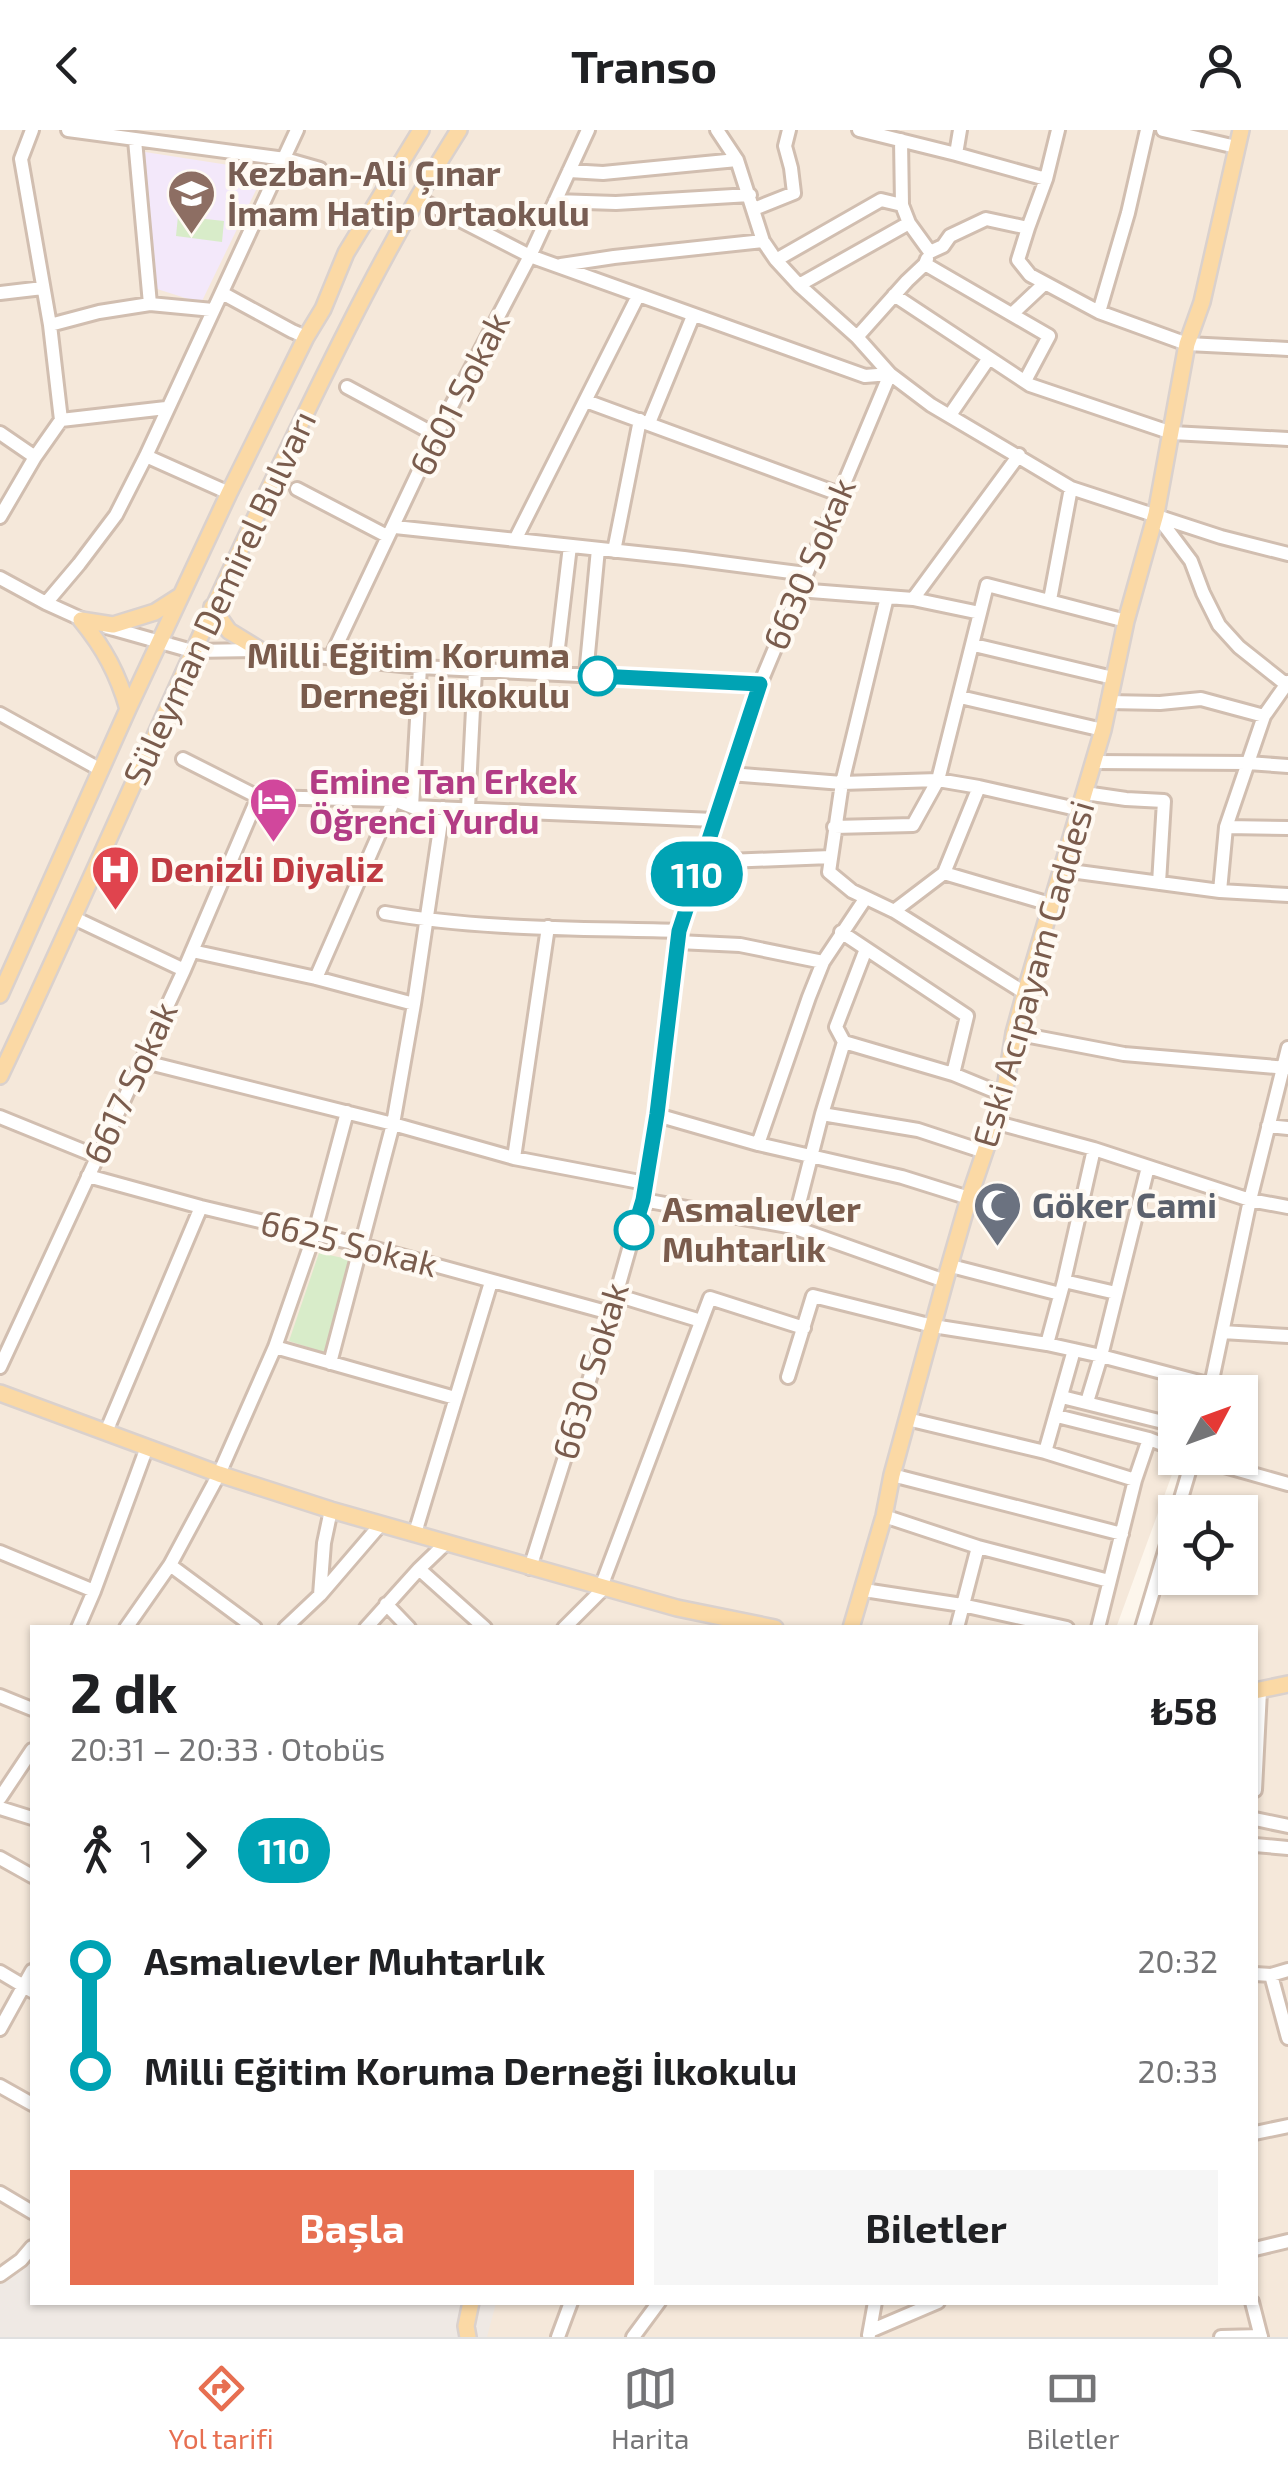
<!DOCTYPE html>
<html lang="tr">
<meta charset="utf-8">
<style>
:root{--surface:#fff;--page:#f6f6f6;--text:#202124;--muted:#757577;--line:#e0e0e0;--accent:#e76f51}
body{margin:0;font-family:"Exo 2",sans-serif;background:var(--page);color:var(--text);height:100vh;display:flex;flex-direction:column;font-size:38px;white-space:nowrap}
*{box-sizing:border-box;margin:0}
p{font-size:32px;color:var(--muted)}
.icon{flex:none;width:55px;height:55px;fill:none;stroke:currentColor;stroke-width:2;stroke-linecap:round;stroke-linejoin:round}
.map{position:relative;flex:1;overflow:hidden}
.panel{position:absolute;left:30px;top:1495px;width:1228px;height:680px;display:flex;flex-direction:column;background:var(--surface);border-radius:0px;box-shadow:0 2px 8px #0004}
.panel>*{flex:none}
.badge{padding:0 20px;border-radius:32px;font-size:35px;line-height:65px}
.needle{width:65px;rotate:49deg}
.fabs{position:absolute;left:1158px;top:1245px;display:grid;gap:20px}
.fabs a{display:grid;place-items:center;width:100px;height:100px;border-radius:0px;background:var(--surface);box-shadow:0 2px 8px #0004;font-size:50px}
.map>.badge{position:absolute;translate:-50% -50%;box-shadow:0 0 0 5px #fff}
.legs{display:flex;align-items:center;gap:15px;height:110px;padding:0 40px;font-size:32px}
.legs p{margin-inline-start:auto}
.overview{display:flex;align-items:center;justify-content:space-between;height:170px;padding:0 40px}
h1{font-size:55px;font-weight:700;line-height:75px}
.action{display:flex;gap:20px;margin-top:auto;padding:20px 40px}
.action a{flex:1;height:115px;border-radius:0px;background:var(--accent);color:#fff;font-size:40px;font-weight:700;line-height:115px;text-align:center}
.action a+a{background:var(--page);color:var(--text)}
ul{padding:0 40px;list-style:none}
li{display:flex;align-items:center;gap:35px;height:110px;font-size:38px}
li i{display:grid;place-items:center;width:15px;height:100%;margin:0 12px;background:currentColor}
li i::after{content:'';width:25px;height:25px;margin:-12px;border:8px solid;border-radius:50%;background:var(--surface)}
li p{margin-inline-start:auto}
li:first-child i{background:linear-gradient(#0000 50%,currentColor 0)}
li:last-child i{background:linear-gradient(currentColor 50%,#0000 0)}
header{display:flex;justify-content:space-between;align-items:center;height:130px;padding:0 40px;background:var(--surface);font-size:45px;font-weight:700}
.tabs{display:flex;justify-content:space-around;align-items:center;height:140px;border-top:2px solid var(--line);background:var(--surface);font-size:28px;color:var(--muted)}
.tabs a{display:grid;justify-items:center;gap:5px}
.tabs .active{color:var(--accent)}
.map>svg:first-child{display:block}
</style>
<header><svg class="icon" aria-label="back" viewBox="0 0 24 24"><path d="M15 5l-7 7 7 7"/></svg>Transo<svg class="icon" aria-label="person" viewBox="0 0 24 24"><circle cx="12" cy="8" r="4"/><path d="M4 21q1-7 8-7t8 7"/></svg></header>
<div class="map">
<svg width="1288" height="2207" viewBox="0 0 1288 2207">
<rect width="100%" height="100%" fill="#fdf6ec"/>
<!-- residential -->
<path fill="#f5e8da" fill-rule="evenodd" d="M 0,0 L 1288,0 L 1288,2207 L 0,2207 ZM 1240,1111 L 1208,1262 L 1240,1262 L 1240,1328 L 1193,1328 L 1176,1382 L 1240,1382 L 1240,1448 L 1175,1448 L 1175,1387 L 1141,1497 L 1255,1498 L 1255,2172 L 32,2172 L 32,1498 L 1116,1498 L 1178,1328 L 1175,1328 L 1175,1262 L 1200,1262 Z"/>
<!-- industrial -->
<path fill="#efe9e4" d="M 32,2122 L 32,2172 L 496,2173 L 487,2207 L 0,2207 L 0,2148 Z"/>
<!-- education -->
<path fill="#f3e8fa" d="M 145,22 L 248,38 L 258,56 L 201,173 L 154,158 Z"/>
<!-- green -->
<path fill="#d8ecc9" d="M 178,86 L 224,91 L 222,112 L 176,106 Z
M 319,1123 L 353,1130 L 326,1223 L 289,1211 Z"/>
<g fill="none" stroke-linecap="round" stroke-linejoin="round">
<defs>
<path id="minor" d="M 68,0 L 285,29 L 320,39
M 717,0 L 737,30 L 763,111 L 776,130 L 799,155 L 857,207 L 890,244 L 931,275 L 1071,358 L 1221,407 L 1288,424
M 859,0 L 956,24 L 1046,49
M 1163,0 L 1236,17
M 135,10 L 150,174
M 901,10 L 902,75 L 909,93 L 930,122 L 943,116 L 950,106 L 986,89 L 1028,98 L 1018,130 L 1030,145 L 1099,182 L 1187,214 L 1288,219
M 956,24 L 960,0
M 569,41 L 603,43 L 737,30
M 417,68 L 530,126 L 865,246 L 890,244 L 760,554 L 679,801 L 657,985 L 643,1070 L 616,1165 L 530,1438
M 555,71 L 616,73 L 750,65
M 754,79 L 794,63 L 791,38 L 785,16 L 789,0
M 1028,98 L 1046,49 L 1058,0
M 776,130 L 881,70 L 902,75
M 925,134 L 1049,206 L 1025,251
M 561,135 L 614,127 L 763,111
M 799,155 L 909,93
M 0,163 L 43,158
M 222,163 L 292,201 L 306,207
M 894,165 L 1030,255 L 1172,303 L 1288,309
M 1099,182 L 1128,83 L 1147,0
M 1012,184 L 1044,154
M 50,195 L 99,182 L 150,174 L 213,180
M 857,207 L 907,151 L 925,134 L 927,129
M 347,257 L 436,305
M 586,271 L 839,364
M 950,285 L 989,228
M 61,290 L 166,278
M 649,293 L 693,186
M 0,303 L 35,327
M 146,326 L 229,363
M 297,359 L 387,406
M 0,387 L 35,327 L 61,290 L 50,195 L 21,29 L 32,0
M 1158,387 L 1191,431 L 1203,463 L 1219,495 L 1239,517 L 1288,556
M 395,397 L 684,428 L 806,444
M 515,410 L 638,166
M 614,421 L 640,290
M 0,448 L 46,473 L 88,492
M 798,460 L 913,469 L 980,483
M 887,467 L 842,653 L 829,742 L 852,761 L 894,781 L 1025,863
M 913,469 L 1019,325
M 1050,470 L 1071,358
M 46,473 L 79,434 L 116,385 L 146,326 L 297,0
M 107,497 L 192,521 L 260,520 L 420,537 L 760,554
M 974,515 L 1113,548
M 331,527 L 436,305 L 530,126 L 588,0
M 555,543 L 570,416
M 586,545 L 598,419
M 960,567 L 1103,600
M 1108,572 L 1160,573 L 1201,569 L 1264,586
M 0,584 L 101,640
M 183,629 L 258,667 L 394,670 L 412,677 L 714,690
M 1094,632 L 1248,633 L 1288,636
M 730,644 L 842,653 L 938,650 L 979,657 L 1081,680
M 1085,663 L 1126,669 L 1164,671 L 1159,753
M 412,677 L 420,537
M 468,678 L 475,540
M 834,697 L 913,695 L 938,650 L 987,455 L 1126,491
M 1226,697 L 1288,698
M 701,732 L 831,727
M 1063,740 L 1220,761 L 1288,765
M 944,743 L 1050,774
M 1220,761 L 1226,697 L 1264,586 L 1288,552
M 894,781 L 944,743 L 979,657
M 385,783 C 481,800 581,798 679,801
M 74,788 L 184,840
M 841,802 L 967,886 L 953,944
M 678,812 L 740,815 L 823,832
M 192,821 L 316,848 L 414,874
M 316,848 L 394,670
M 1014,903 L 1124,924 L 1288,938
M 844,912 L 953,944 L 1004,965
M 141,931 L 393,994 L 514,1028 L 645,1053
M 822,984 L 918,1000 L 985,1022
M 657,985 L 758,1014 L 902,1047 L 969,1068
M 0,987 L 96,1026
M 994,992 L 1094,1019 L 1250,1070 L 1288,1077
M 1268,996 L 1288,998
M 758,1014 L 809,867 L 823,832 L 865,769
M 514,1028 L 548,797
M 88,1046 L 201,1077 L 361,1115 L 610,1183
M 643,1070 L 793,1097 L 945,1151
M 793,1097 L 822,984 L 844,912 L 836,897 L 866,819
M 951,1136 L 1060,1164
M 1064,1151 L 1116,1163
M 616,1165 L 701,1191
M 1222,1202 L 1288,1206
M 1047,1214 L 1064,1151 L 1094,1019
M 275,1217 L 455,1268
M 330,1233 L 393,994 L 414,874 L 443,678
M 0,1237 L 184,840 L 258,667
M 788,1247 L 813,1166 L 933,1196 L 1047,1214 L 1101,1226 L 1211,1255
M 1206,1262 L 1211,1255 L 1250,1070 L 1288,918
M 1062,1267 L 1175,1295
M 1087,1272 L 1101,1226 L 1148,1037
M 1057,1286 L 1149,1309 L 1175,1319
M 907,1289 L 1045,1322 L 1135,1350
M 106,1302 L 201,1077
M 1045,1322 L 1074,1220
M 1196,1328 L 1288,1354
M 892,1345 L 1122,1404
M 1177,1382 L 1193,1328
M 884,1386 L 978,1417 L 1109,1451
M 415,1403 L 491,1152
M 0,1422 L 94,1461
M 170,1435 L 255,1498
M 419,1439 L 485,1498
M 601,1457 L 710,1168 L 804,1198
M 864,1460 L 962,1475 L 1067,1498
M 320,1465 L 324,1413 L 331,1380
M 386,1474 L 409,1498
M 78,1498 L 94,1461 L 147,1317
M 126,1498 L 170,1435 L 219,1344 L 275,1217 L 314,1105 L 347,982
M 285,1498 L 320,1465 L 381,1394
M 366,1498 L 419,1439 L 446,1413
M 564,1498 L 605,1457
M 957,1498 L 978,1417
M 1098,1498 L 1135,1350 L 1149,1309
M 1142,1498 L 1175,1388
M 0,1566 L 32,1579
M 1255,1660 L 1260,1561
M 0,1668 L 32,1620
M 0,1678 L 32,1688
M 1255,1689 L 1288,1696
M 1255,1715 L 1288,1718
M 0,1728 L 32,1746
M 0,1842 L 32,1861
M 1255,1844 L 1271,1845 L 1288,1840
M 1271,1845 L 1288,1908
M 0,1899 L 32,1841
M 0,1956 L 32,1974
M 1255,2003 L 1288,1996
M 0,2063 L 32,2082
M 1255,2119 L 1288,2111
M 0,2145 L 21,2130 L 32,2117
M 1252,2172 L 1261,2207
M 870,2201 L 938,2172
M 869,2205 L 875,2172
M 558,2207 L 571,2172
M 633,2207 L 659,2172
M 1221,2207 L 1261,2206"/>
<path id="major" d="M 212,477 L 229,501 L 260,520
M 81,490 L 113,495 L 155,482 L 180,466
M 81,490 C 104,518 118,544 128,579
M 0,865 L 128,579 L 229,363 L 306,207 L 323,179 L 346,123 L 421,0
M 0,946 C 96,743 183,536 281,334 C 336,220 391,107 459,0
M 0,1263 L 219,1344 L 331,1380 L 677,1478 L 775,1498
M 851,1498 L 884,1386 L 892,1345 L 945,1151 L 969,1068 L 1004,965 L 1014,903 L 1025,863 L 1103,600 L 1126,491 L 1156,384 L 1187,214 L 1202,172 L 1241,0
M 1255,1561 L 1288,1554
M 468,2207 L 466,2196 L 471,2172"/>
</defs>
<!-- minor casing -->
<use href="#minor" stroke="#d1beb0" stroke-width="18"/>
<!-- major casing -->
<use href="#major" stroke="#dad1cd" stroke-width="20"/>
<!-- minor -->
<use href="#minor" stroke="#fff" stroke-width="12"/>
<!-- major -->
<use href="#major" stroke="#fbd9a5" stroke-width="15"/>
</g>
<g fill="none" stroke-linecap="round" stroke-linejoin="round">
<defs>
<path id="line-1" d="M 598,546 L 760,554 L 679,801 L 657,984 L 643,1070 L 634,1100"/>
</defs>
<!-- line-1 casing -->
<use href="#line-1" stroke="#fff" stroke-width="22"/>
<!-- line-1 -->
<use href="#line-1" stroke="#00a3b4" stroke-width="15"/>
</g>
<!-- icons -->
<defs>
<symbol id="school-pin" viewBox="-11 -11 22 30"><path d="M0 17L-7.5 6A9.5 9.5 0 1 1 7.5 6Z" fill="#8d6e63" stroke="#fffaf3"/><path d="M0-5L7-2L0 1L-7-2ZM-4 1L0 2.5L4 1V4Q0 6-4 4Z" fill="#fff"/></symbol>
<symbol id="hotel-pin" viewBox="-11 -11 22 30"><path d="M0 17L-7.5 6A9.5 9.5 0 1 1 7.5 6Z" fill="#d1479c" stroke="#fffaf3"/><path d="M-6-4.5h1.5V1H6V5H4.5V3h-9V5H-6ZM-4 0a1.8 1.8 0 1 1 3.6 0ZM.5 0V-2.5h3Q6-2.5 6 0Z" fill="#fff"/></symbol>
<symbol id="hospital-pin" viewBox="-11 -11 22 30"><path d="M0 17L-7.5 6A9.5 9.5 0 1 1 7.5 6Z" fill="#e0444e" stroke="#fffaf3"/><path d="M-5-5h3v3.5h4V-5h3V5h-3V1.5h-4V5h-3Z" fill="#fff"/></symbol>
<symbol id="mosque-pin" viewBox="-11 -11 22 30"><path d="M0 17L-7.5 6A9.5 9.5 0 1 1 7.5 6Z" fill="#6b7280" stroke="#fffaf3"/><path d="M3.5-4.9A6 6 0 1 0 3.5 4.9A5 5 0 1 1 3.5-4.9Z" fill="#fff"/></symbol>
</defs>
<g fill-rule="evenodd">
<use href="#school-pin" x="164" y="36" width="55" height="75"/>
<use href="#hotel-pin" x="246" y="644" width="55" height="75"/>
<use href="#hospital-pin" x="88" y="712" width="55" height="75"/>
<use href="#mosque-pin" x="970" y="1048" width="55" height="75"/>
</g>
<!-- markers -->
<g fill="#fff" stroke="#00a3b4" stroke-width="5">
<circle cx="598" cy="546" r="18"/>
<circle cx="634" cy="1100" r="18"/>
</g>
<g text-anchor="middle" stroke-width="8" stroke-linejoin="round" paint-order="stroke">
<!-- education labels -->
<g font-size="35" font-weight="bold" fill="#785e54" stroke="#fffaf3" text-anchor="start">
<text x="227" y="56">Kezban-Ali Çınar<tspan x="227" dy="40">İmam Hatip Ortaokulu</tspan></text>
</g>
<!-- street labels -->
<g font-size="35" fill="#7a5c4d" stroke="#fffaf3">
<text transform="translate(460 264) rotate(-63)" y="12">6601 Sokak</text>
<text transform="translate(810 434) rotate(-67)" y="12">6630 Sokak</text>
<text transform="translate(220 468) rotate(-65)" y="12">Süleyman Demirel Bulvarı</text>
<text transform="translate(1034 844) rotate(-74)" y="12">Eski Acıpayam Caddesi</text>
<text transform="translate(131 953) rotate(-65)" y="12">6617 Sokak</text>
<text transform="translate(349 1114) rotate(14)" y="12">6625 Sokak</text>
<text transform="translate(591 1241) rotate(-73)" y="12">6630 Sokak</text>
</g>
<!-- stop labels -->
<g font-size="35" font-weight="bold" fill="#7a5c4d" stroke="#fffaf3" text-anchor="end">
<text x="570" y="538">Milli Eğitim Koruma<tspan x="570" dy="40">Derneği İlkokulu</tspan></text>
<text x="662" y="1092" text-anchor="start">Asmalıevler<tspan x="662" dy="40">Muhtarlık</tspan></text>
</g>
<!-- hotel labels -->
<g font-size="35" font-weight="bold" fill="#b23c85" stroke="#fffaf3" text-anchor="start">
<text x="309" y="664">Emine Tan Erkek<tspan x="309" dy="40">Öğrenci Yurdu</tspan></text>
</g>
<!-- health labels -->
<g font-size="35" font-weight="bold" fill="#be3a42" stroke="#fffaf3" text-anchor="start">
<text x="150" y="752">Denizli Diyaliz</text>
</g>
<!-- worship labels -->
<g font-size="35" font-weight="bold" fill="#5b616d" stroke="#fffaf3" text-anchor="start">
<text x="1032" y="1088">Göker Cami</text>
</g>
</g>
</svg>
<div class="fabs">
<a><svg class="needle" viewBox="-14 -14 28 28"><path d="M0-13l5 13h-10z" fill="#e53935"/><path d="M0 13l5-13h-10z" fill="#757577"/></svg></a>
<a><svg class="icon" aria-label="locate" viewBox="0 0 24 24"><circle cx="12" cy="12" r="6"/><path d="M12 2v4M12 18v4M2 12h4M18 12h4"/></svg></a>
</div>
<b class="badge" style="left:697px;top:744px;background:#00a3b4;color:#fff">110</b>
<section class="panel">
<div class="overview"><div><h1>2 dk</h1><p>20:31 – 20:33 · Otobüs</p></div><b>₺58</b></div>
<div class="legs"><svg class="icon" aria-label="walk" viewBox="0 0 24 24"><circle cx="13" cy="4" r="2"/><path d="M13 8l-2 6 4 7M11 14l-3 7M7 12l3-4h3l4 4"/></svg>1<svg class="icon" aria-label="forward" viewBox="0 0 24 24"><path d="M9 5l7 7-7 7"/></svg><b class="badge" style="background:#00a3b4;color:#fff">110</b></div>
<ul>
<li><i style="color:#00a3b4"></i><b>Asmalıevler Muhtarlık</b><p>20:32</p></li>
<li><i style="color:#00a3b4"></i><b>Milli Eğitim Koruma Derneği İlkokulu</b><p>20:33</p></li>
</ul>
<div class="action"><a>Başla</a><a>Biletler</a></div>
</section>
</div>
<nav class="tabs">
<a class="active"><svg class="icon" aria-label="directions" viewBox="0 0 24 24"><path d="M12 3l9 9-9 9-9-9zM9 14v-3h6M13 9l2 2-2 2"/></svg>Yol tarifi</a>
<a><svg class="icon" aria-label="map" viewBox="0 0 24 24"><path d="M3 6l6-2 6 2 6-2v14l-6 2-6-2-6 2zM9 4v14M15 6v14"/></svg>Harita</a>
<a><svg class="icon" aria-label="tickets" viewBox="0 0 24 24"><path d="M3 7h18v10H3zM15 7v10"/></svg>Biletler</a>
</nav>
